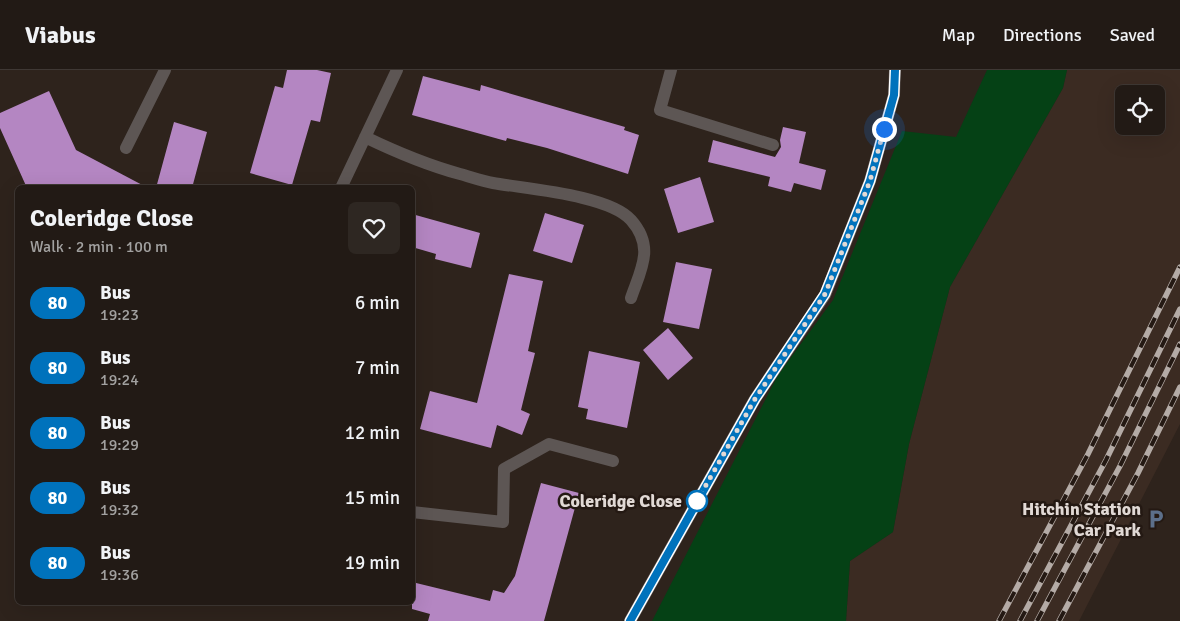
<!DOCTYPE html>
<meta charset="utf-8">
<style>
:root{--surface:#221a15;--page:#2e2722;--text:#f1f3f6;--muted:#a2a1a0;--line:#3f3834}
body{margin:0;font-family:Signika,sans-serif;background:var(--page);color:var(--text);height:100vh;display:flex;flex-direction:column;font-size:19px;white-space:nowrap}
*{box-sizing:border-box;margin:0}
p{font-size:16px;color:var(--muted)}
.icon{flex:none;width:28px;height:28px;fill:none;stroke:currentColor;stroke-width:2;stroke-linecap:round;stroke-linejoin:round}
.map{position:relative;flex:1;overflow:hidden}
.sheet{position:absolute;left:15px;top:115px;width:400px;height:420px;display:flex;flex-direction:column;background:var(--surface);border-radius:8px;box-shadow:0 5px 20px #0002,0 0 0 1px var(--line)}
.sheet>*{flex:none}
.badge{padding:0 10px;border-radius:16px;font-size:18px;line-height:32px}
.buttons{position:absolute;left:1115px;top:15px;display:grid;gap:10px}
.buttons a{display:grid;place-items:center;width:50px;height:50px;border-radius:8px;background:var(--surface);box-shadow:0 5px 20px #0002,0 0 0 1px var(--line);font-size:25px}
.you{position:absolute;width:25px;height:25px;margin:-12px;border:4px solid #fff;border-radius:50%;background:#1a73e8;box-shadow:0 0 0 8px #1a73e833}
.map>.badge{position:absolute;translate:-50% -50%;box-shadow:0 0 0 2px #fff}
.round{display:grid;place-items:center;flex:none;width:52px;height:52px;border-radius:8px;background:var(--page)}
.head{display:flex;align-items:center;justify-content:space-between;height:85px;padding:0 15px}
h1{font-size:24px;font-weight:700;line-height:38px}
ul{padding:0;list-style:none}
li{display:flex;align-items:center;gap:15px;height:65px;padding:0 15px}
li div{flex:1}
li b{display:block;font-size:19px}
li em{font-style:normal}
li .badge{min-width:55px;font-weight:700;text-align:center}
header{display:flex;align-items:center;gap:30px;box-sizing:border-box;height:70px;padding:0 25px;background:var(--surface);border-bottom:1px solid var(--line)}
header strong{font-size:24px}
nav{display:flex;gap:28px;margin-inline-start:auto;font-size:18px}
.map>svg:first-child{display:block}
</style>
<header>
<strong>Viabus</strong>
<nav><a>Map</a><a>Directions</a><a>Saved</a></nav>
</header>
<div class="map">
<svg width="1180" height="551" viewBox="0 0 1180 551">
<rect width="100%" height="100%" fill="#2e231c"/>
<!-- built -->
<path fill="#3b2b22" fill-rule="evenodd" d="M 1067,0 L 1180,0 L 1180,354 L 1079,551 L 846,551 L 850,491 L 893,462 L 909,374 L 950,217 L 1063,18 ZM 1124,24 L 1156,24 L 1156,56 L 1124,56 Z"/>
<!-- green -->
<path fill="#054115" d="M 987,0 L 1067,0 L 1063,18 L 950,217 L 909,374 L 893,462 L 850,491 L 846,551 L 652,551 L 778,305 L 833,230 L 902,61 L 956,67 Z"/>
<!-- building -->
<path fill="#b486c2" d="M 287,0 L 317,0 L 331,3 L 320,52 L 311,50 L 292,115 L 250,103 L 275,16 L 283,18 Z
M 423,6 L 480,21 L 481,15 L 625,57 L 624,60 L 639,65 L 628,104 L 547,78 L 507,68 L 506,71 L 412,45 Z
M 49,21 L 76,80 L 148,118 L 27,118 L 0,58 L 0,43 Z
M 174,52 L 207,62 L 192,118 L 156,118 Z
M 783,57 L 806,62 L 799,93 L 826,100 L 821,120 L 794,113 L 791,122 L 768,116 L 770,107 L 708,92 L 713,70 L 775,87 L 781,77 L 780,70 Z
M 700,107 L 714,152 L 678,163 L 664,119 Z
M 545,143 L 584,155 L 572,193 L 533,181 Z
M 412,144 L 480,163 L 471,198 L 435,189 L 436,184 L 412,177 Z
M 676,192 L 712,199 L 699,259 L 663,252 Z
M 509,204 L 543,211 L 528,281 L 535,283 L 521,340 L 530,344 L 522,365 L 497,355 L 491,378 L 420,359 L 430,321 L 477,333 Z
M 668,258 L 693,288 L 668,310 L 643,280 Z
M 589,281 L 640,292 L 627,358 L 586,349 L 588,339 L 578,337 Z
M 541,413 L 579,423 L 544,551 L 428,551 L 430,544 L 412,539 L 412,512 L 490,531 L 493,520 L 504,523 L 515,506 Z"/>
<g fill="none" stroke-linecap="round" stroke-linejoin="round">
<!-- minor -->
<path stroke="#5d5654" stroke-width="12" d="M 671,0 L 660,40 L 773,75
M 365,67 C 396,82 427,95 460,104 C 471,107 482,111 493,113 C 527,119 609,125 631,150 C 655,177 641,199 631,228
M 126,78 L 165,0
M 341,118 L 397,0
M 412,442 L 503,452 L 504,399 L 549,374 L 613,391
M 630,551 L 755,329 L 825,225 L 870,111 L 894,25 L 895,0"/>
<defs>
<path id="rail" d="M 999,551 L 1088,384 L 1180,197
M 1020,551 L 1106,390 L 1180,239
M 1037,551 L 1120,396 L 1180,274
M 1059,551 L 1138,403 L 1180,317"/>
</defs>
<!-- rail casing -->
<use href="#rail" stroke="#b4aba6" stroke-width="5.5"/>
<!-- rail -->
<use href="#rail" stroke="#241913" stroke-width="4" stroke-dasharray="11" stroke-linecap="butt"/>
</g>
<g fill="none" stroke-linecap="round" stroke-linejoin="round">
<defs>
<path id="line" d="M 630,551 L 755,329 L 825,224 L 870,111 L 894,25 L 895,0"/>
</defs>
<!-- line casing -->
<use href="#line" stroke="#fff" stroke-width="11"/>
<!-- line -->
<use href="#line" stroke="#0072bc" stroke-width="8"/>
<!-- walk -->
<path stroke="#e1d9d5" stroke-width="5" stroke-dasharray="0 9" d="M 697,431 L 755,329 L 825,224 L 870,111 L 884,59"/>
</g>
<!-- icons -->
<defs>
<symbol id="parking-bare" viewBox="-9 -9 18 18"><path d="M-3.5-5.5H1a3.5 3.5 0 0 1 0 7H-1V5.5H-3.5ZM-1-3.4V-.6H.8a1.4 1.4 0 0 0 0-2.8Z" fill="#5c6f8a" stroke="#241913" stroke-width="2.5" paint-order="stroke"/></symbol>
</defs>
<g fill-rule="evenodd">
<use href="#parking-bare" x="1142" y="435" width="28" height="28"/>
</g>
<!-- markers -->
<circle fill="#fff" stroke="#0072bc" stroke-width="2.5" cx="697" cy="431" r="10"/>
<g text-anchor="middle" stroke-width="5" stroke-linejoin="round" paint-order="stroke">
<!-- stop labels -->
<g font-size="18" font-weight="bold" fill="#e1d9d5" stroke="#241913" text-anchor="end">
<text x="682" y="437">Coleridge Close</text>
</g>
<!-- poi labels -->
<g font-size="18" font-weight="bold" fill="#e1d9d5" stroke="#241913" text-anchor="end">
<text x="1141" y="445">Hitchin Station<tspan x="1141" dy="21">Car Park</tspan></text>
</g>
</g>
</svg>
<div class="buttons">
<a><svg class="icon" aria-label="locate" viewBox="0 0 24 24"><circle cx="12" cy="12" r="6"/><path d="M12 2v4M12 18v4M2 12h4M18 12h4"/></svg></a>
</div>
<div class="you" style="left:884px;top:59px"></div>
<section class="sheet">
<div class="head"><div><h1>Coleridge Close</h1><p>Walk · 2 min · 100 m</p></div><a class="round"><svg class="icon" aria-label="heart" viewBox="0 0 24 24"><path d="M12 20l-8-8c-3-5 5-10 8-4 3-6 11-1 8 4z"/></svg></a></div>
<ul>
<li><span class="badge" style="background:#0072bc;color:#fff">80</span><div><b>Bus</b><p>19:23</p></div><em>6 min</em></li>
<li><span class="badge" style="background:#0072bc;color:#fff">80</span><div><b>Bus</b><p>19:24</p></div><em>7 min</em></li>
<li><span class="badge" style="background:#0072bc;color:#fff">80</span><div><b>Bus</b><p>19:29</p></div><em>12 min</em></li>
<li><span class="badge" style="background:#0072bc;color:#fff">80</span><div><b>Bus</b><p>19:32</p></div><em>15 min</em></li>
<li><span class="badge" style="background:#0072bc;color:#fff">80</span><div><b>Bus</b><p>19:36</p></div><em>19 min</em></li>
</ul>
</section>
</div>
